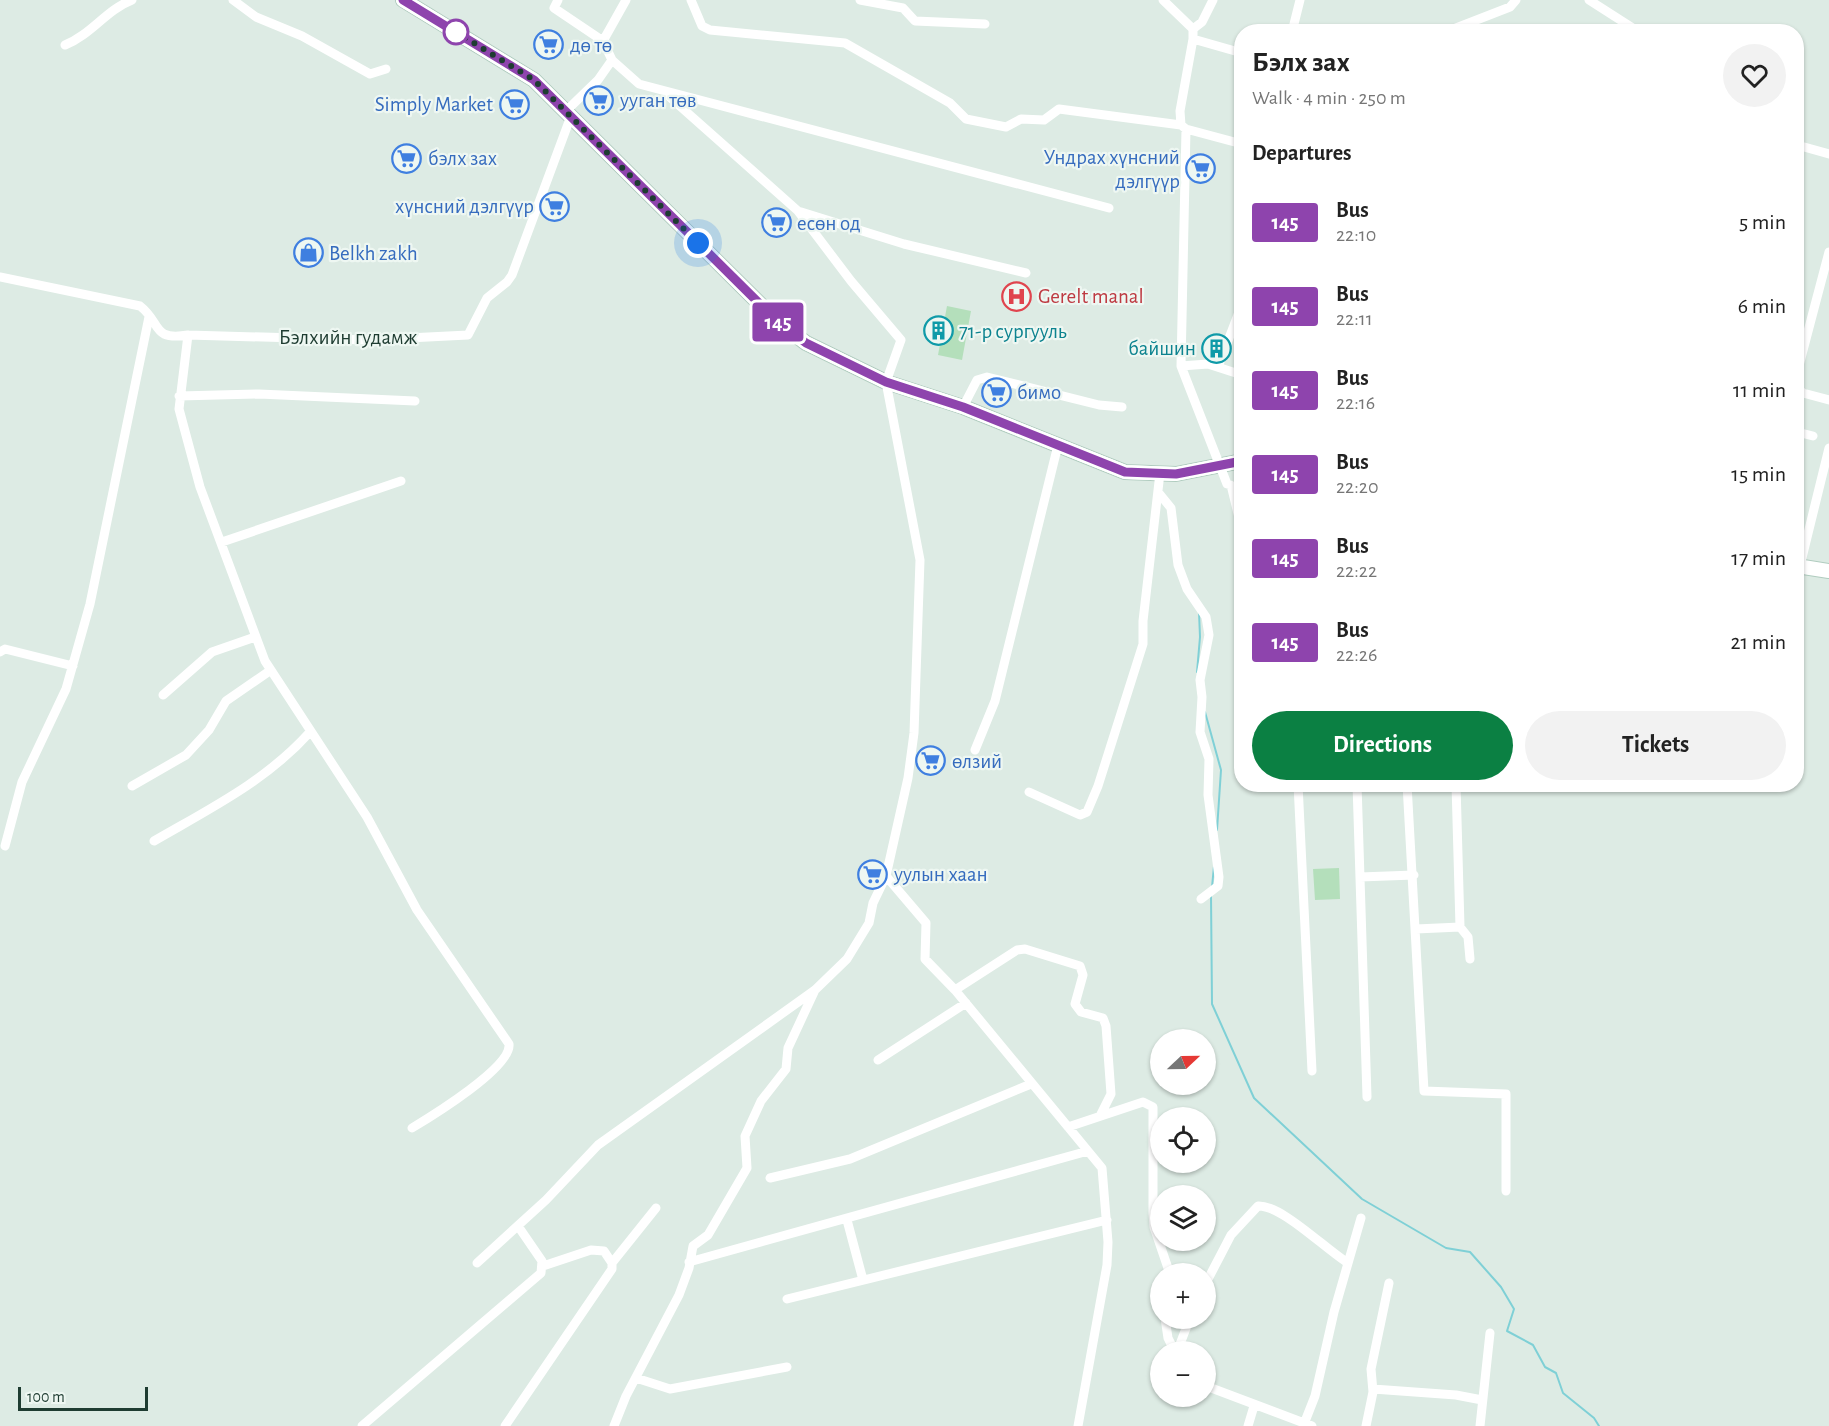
<!DOCTYPE html>
<meta charset="utf-8">
<style>
:root{--surface:#fff;--page:#f2f2f2;--text:#222;--muted:#767676;--accent:#0b8043}
body{margin:0;font-family:"Alegreya Sans",sans-serif;background:var(--page);color:var(--text);height:100vh;display:flex;flex-direction:column;font-size:22px;white-space:nowrap}
*{box-sizing:border-box;margin:0}
p{font-size:20px;color:var(--muted)}
.icon{flex:none;width:33px;height:33px;fill:none;stroke:currentColor;stroke-width:2;stroke-linecap:round;stroke-linejoin:round}
.map{position:relative;flex:1;overflow:hidden}
.panel{position:absolute;left:1234px;top:24px;width:570px;height:768px;display:flex;flex-direction:column;background:var(--surface);border-radius:24px;box-shadow:0 2px 4px #0004}
.panel>*{flex:none}
.badge{padding:0 12px;border-radius:4px;font-size:21px;line-height:39px}
.needle{width:39px;rotate:68deg}
.buttons{position:absolute;left:1150px;top:1029px;display:grid;gap:12px}
.buttons a{display:grid;place-items:center;width:66px;height:66px;border-radius:50%;background:var(--surface);box-shadow:0 2px 4px #0004;font-size:30px}
.scale{position:absolute;left:18px;bottom:15px;width:130px;box-sizing:border-box;padding-left:6px;border:3px solid #1e3c31;border-top:0;font-size:16px;line-height:21px;white-space:nowrap;color:#1e3c31;-webkit-text-stroke:4px #eef7f2;paint-order:stroke}
.you{position:absolute;width:30px;height:30px;margin:-15px;border:4px solid #fff;border-radius:50%;background:#1a73e8;box-shadow:0 0 0 9px #1a73e833}
.map>.badge{position:absolute;translate:-50% -50%;box-shadow:0 0 0 3px #fff}
h2{padding:0 18px;font-size:22px;line-height:54px}
.round{display:grid;place-items:center;flex:none;width:63px;height:63px;border-radius:32px;background:var(--page)}
.overview{display:flex;align-items:center;justify-content:space-between;height:102px;padding:0 18px}
h1{font-size:28px;font-weight:700;line-height:45px}
.button{display:flex;gap:12px;margin-top:auto;padding:12px 18px}
.button a{flex:1;height:69px;border-radius:36px;background:var(--accent);color:#fff;font-size:24px;font-weight:700;line-height:69px;text-align:center}
.button a+a{background:var(--page);color:var(--text)}
ul{padding:0;list-style:none}
li{display:flex;align-items:center;gap:18px;height:84px;padding:0 18px}
li div{flex:1}
li b{display:block;font-size:22px}
li em{font-style:normal}
li .badge{min-width:66px;font-weight:700;text-align:center}
.map>svg:first-child{display:block}
</style>
<div class="map">
<svg width="1829" height="1426" viewBox="0 0 1829 1426">
<rect width="100%" height="100%" fill="#ddebe4"/>
<!-- green -->
<path fill="#b4dfbb" d="M 947,306 L 971,311 L 962,360 L 938,355 Z
M 1339,868 L 1340,899 L 1315,900 L 1313,869 Z"/>
<g fill="none" stroke-linecap="round" stroke-linejoin="round">
<!-- stream -->
<path stroke="#7fd0d6" stroke-width="2" d="M 1197,672 L 1200,637 L 1199,612
M 1205,712 L 1221,770 L 1217,830
M 1212,887 L 1214,866
M 1211,896 L 1212,1004 L 1254,1098 L 1362,1199 L 1446,1248 L 1470,1252 L 1501,1287 L 1514,1309 L 1507,1331 L 1533,1345 L 1545,1367 L 1556,1373 L 1563,1393 L 1594,1418 L 1599,1426"/>
<defs>
<path id="secondary" d="M 403,0 L 534,80 L 778,322 L 806,343 L 886,382 L 963,407 L 1125,472 L 1176,474 L 1242,461
M 1797,566 L 1829,571"/>
</defs>
<!-- secondary casing -->
<use href="#secondary" stroke="#b0ccbf" stroke-width="16"/>
<!-- street -->
<path stroke="#fff" stroke-width="9" d="M 233,0 L 256,17 L 302,36 L 370,74 L 386,69
M 558,0 L 554,8 L 603,41
M 691,0 L 702,26 L 710,30 L 845,43 L 950,103 L 966,119 L 1006,127 L 1021,119 L 1044,120 L 1059,109 L 1181,125 L 1186,129 L 1242,144
M 860,0 L 903,8 L 915,21 L 985,24
M 1163,0 L 1193,29 L 1193,39 L 1180,111 L 1181,125
M 1589,0 L 1639,32
M 1193,29 L 1202,22 L 1213,0
M 1292,32 L 1300,0
M 1454,32 L 1456,28 L 1510,7 L 1516,0
M 1193,39 L 1242,53
M 65,45 C 92,34 106,10 132,0
M 612,60 L 639,84 L 1109,208
M 664,92 L 798,211 L 904,244 L 1026,273
M 566,111 L 598,80 L 612,60 L 603,41 L 626,0
M 1186,129 L 1181,366 L 1227,484 L 1231,485 L 1242,530
M 1797,145 L 1829,154
M 0,277 L 140,306 C 162,323 151,341 188,335 L 368,340 L 468,335 L 487,298 L 507,282 L 512,275 L 571,116
M 188,335 L 179,409 L 200,487 L 265,661 L 367,817 L 417,910 L 509,1044 C 512,1067 432,1116 412,1128
M 1181,366 L 1208,364 L 1242,375
M 1218,367 L 1239,312
M 1797,373 L 1829,252
M 1797,388 L 1803,393 L 1829,400
M 179,396 L 259,394 L 415,401
M 963,407 L 977,380 L 987,377 L 1099,405 L 1122,407
M 1797,432 L 1813,436
M 1158,492 L 1171,508 L 1178,565 L 1187,589 L 1206,617 L 1209,635 L 1200,680 L 1202,697 L 1200,732 L 1209,759 L 1208,795 L 1219,877 L 1218,886 L 1201,899
M 222,542 L 401,481
M 1800,566 L 1829,448
M 0,652 L 5,649 L 73,666
M 163,695 L 212,652 L 255,637
M 975,750 L 995,701 L 1058,445
M 1298,784 L 1312,1071
M 1357,784 L 1367,1097
M 1407,784 L 1424,1091 L 1506,1094 L 1506,1191
M 1456,784 L 1460,927
M 132,786 L 186,755 L 209,730 L 226,701 L 271,670
M 1029,792 L 1080,815 L 1087,812 L 1098,786 L 1143,644 L 1143,621 L 1160,473
M 154,841 C 211,808 266,781 310,732
M 5,846 L 22,782 L 66,689 L 90,604 L 149,317
M 886,876 L 926,923 L 925,959 L 955,990 L 1102,1168 L 1108,1242 L 1107,1265 L 1078,1426
M 1360,877 L 1414,875
M 1416,929 L 1460,927 L 1468,937 L 1470,959
M 955,990 L 1017,950 L 1025,949 L 1080,966 L 1083,975 L 1075,1004 L 1081,1012 L 1103,1018 L 1106,1026 L 1111,1094 L 1100,1116
M 878,1060 L 966,1003
M 1068,1127 L 1143,1102 L 1153,1107 L 1153,1213 L 1154,1227 L 1170,1274
M 770,1178 L 850,1159 L 1031,1084
M 847,1220 L 863,1280
M 689,1262 L 1088,1151
M 477,1263 L 546,1200 L 598,1145 L 815,990 L 847,959 L 869,923 L 873,903 L 886,876 L 908,778 L 914,733 L 920,560 L 886,382 L 901,340 L 851,281 L 798,211
M 612,1263 L 656,1208
M 1206,1283 L 1231,1235 L 1258,1206 C 1282,1205 1325,1249 1348,1263
M 787,1299 L 1107,1220
M 1165,1318 L 1168,1338 L 1175,1352
M 1177,1352 L 1190,1318
M 636,1378 L 670,1389 L 787,1367
M 1206,1386 L 1312,1426
M 1373,1389 L 1456,1395 L 1482,1400
M 1304,1424 L 1315,1396 L 1334,1312 L 1361,1218
M 362,1426 L 541,1273 L 542,1261 L 518,1226
M 505,1426 L 612,1269 L 612,1263 L 604,1251 L 591,1250 L 543,1266
M 614,1426 L 626,1396 L 679,1295 L 689,1268 L 693,1246 L 708,1235 L 747,1168 L 745,1136 L 761,1101 L 786,1069 L 788,1048 L 814,992
M 1248,1426 L 1254,1406
M 1366,1426 L 1373,1392 L 1371,1369 L 1389,1283
M 1480,1426 L 1490,1333"/>
<!-- secondary -->
<use href="#secondary" stroke="#fff" stroke-width="14"/>
</g>
<g fill="none" stroke-linecap="round" stroke-linejoin="round">
<defs>
<path id="line" d="M 403,0 L 534,80 L 778,322 L 806,343 L 886,382 L 963,407 L 1125,472 L 1176,474 L 1242,461"/>
</defs>
<!-- line casing -->
<use href="#line" stroke="#fff" stroke-width="14"/>
<!-- line -->
<use href="#line" stroke="#8e44ad" stroke-width="9"/>
<!-- walk -->
<path stroke="#1e3c31" stroke-width="6" stroke-dasharray="0 10.8" d="M 456,32 L 534,80 L 698,243"/>
</g>
<!-- icons -->
<defs>
<symbol id="supermarket-ring" viewBox="-11 -11 22 22"><circle r="9.5" fill="#eef7f2" stroke="#3f7fe0" stroke-width="1.5"/><path d="M-6-5.5h2.5l.6 2H6L4.5 2H-2.5L-4.4-4H-6ZM-1.5 3.2a1.3 1.3 0 1 0 .1 0ZM3 3.2a1.3 1.3 0 1 0 .1 0Z" fill="#3f7fe0"/></symbol>
<symbol id="shop-ring" viewBox="-11 -11 22 22"><circle r="9.5" fill="#eef7f2" stroke="#3f7fe0" stroke-width="1.5"/><path d="M-5-2.5h2.3a2.7 3.5 0 0 1 5.4 0H5L5.5 6h-11ZM-1.5-2.5h3a1.5 2.3 0 0 0-3 0Z" fill="#3f7fe0"/></symbol>
<symbol id="hospital-ring" viewBox="-11 -11 22 22"><circle r="9.5" fill="#eef7f2" stroke="#e0444e" stroke-width="1.5"/><path d="M-5-5h3v3.5h4V-5h3V5h-3V1.5h-4V5h-3Z" fill="#e0444e"/></symbol>
<symbol id="building-ring" viewBox="-11 -11 22 22"><circle r="9.5" fill="#eef7f2" stroke="#0f9aa8" stroke-width="1.5"/><path d="M-4-6H4V6H1V3H-1V6H-4ZM-2.5-4.3h1.7v1.8h-1.7ZM.8-4.3h1.7v1.8H.8ZM-2.5-1h1.7V.8h-1.7ZM.8-1h1.7V.8H.8Z" fill="#0f9aa8"/></symbol>
</defs>
<g fill-rule="evenodd">
<use href="#supermarket-ring" x="532" y="28" width="33" height="33"/>
<use href="#supermarket-ring" x="582" y="84" width="33" height="33"/>
<use href="#supermarket-ring" x="498" y="88" width="33" height="33"/>
<use href="#supermarket-ring" x="390" y="142" width="33" height="33"/>
<use href="#supermarket-ring" x="1184" y="152" width="33" height="33"/>
<use href="#supermarket-ring" x="538" y="190" width="33" height="33"/>
<use href="#supermarket-ring" x="760" y="206" width="33" height="33"/>
<use href="#shop-ring" x="292" y="236" width="33" height="33"/>
<use href="#hospital-ring" x="1000" y="280" width="33" height="33"/>
<use href="#building-ring" x="922" y="314" width="33" height="33"/>
<use href="#building-ring" x="1200" y="332" width="33" height="33"/>
<use href="#supermarket-ring" x="980" y="376" width="33" height="33"/>
<use href="#supermarket-ring" x="914" y="744" width="33" height="33"/>
<use href="#supermarket-ring" x="856" y="858" width="33" height="33"/>
</g>
<!-- markers -->
<circle fill="#fff" stroke="#8e44ad" stroke-width="3" cx="456" cy="32" r="12"/>
<g text-anchor="middle" stroke-width="4.5" stroke-linejoin="round" paint-order="stroke">
<!-- shop labels -->
<g font-size="21" fill="#366cbe" stroke="#eef7f2" text-anchor="start">
<text x="570" y="52">дө тө</text>
<text x="620" y="107">ууган төв</text>
<text x="493" y="111" text-anchor="end">Simply Market</text>
<text x="1180" y="164" text-anchor="end">Ундрах хүнсний<tspan x="1180" dy="24">дэлгүүр</tspan></text>
<text x="428" y="165">бэлх зах</text>
<text x="534" y="213" text-anchor="end">хүнсний дэлгүүр</text>
<text x="797" y="230">есөн од</text>
<text x="329" y="260">Belkh zakh</text>
<text x="1017" y="399">бимо</text>
<text x="952" y="768">өлзий</text>
<text x="894" y="881">уулын хаан</text>
</g>
<!-- health labels -->
<g font-size="21" fill="#be3a42" stroke="#eef7f2" text-anchor="start">
<text x="1038" y="303">Gerelt manal</text>
</g>
<!-- culture labels -->
<g font-size="21" fill="#0d838f" stroke="#eef7f2" text-anchor="start">
<text x="959" y="338">71-р сургууль</text>
<text x="1196" y="355" text-anchor="end">байшин</text>
</g>
<!-- street labels -->
<g font-size="21" fill="#1e3c31" stroke="#eef7f2">
<text x="348" y="344">Бэлхийн гудамж</text>
</g>
</g>
</svg>
<div class="buttons">
<a><svg class="needle" viewBox="-14 -14 28 28"><path d="M0-13l5 13h-10z" fill="#e53935"/><path d="M0 13l5-13h-10z" fill="#767676"/></svg></a>
<a><svg class="icon" aria-label="locate" viewBox="0 0 24 24"><circle cx="12" cy="12" r="6"/><path d="M12 2v4M12 18v4M2 12h4M18 12h4"/></svg></a>
<a><svg class="icon" aria-label="layers" viewBox="0 0 24 24"><path d="M12 4l9 5-9 5-9-5zM3 14l9 5 9-5"/></svg></a>
<a>+</a>
<a>−</a>
</div>
<div class="scale">100 m</div>
<div class="you" style="left:698px;top:243px"></div>
<b class="badge" style="left:778px;top:322px;background:#8e44ad;color:#fff">145</b>
<section class="panel">
<div class="overview"><div><h1>Бэлх зах</h1><p>Walk · 4 min · 250 m</p></div><a class="round"><svg class="icon" aria-label="heart" viewBox="0 0 24 24"><path d="M12 20l-8-8c-3-5 5-10 8-4 3-6 11-1 8 4z"/></svg></a></div>
<h2>Departures</h2>
<ul>
<li><span class="badge" style="background:#8e44ad;color:#fff">145</span><div><b>Bus</b><p>22:10</p></div><em>5 min</em></li>
<li><span class="badge" style="background:#8e44ad;color:#fff">145</span><div><b>Bus</b><p>22:11</p></div><em>6 min</em></li>
<li><span class="badge" style="background:#8e44ad;color:#fff">145</span><div><b>Bus</b><p>22:16</p></div><em>11 min</em></li>
<li><span class="badge" style="background:#8e44ad;color:#fff">145</span><div><b>Bus</b><p>22:20</p></div><em>15 min</em></li>
<li><span class="badge" style="background:#8e44ad;color:#fff">145</span><div><b>Bus</b><p>22:22</p></div><em>17 min</em></li>
<li><span class="badge" style="background:#8e44ad;color:#fff">145</span><div><b>Bus</b><p>22:26</p></div><em>21 min</em></li>
</ul>
<div class="button"><a>Directions</a><a>Tickets</a></div>
</section>
</div>
